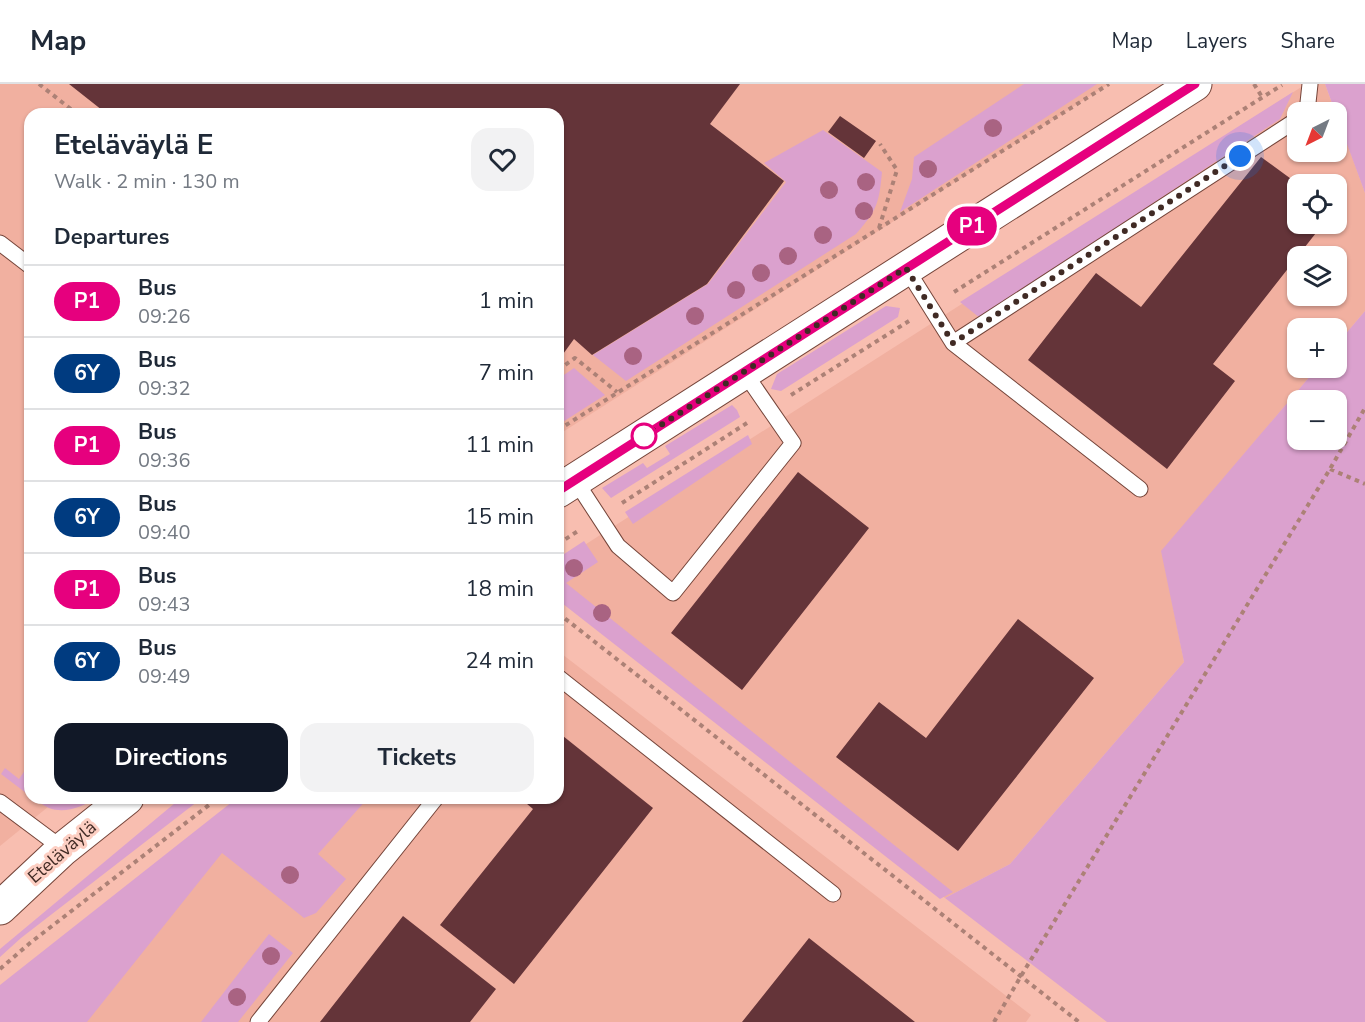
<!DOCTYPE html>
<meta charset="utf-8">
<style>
:root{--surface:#fff;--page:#f2f2f3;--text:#1f2937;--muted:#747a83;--line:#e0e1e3;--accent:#111827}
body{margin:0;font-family:"Nunito Sans",sans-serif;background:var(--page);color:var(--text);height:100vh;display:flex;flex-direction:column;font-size:22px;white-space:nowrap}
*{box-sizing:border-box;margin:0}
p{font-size:20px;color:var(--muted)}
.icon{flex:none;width:33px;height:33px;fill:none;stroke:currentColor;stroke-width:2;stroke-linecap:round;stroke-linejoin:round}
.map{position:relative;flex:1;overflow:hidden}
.side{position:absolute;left:24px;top:24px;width:540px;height:696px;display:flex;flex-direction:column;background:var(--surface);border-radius:18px;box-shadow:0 2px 4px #0004}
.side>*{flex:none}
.badge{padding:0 12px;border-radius:20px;font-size:21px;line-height:39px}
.needle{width:39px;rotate:222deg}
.tools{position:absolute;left:1287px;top:18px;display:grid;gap:12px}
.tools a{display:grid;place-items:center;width:60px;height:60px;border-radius:12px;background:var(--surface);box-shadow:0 2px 4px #0004;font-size:30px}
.you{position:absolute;width:30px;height:30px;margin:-15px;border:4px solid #fff;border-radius:50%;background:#1a73e8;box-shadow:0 0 0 9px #1a73e833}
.map>.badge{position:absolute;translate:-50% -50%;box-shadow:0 0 0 3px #fff}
h2{padding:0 30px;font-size:22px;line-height:54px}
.round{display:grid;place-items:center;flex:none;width:63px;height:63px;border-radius:18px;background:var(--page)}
.overview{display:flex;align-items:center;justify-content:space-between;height:102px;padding:0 30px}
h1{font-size:28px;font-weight:700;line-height:45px}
.primary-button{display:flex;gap:12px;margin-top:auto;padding:12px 30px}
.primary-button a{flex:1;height:69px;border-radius:18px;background:var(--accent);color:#fff;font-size:24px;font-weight:700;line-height:69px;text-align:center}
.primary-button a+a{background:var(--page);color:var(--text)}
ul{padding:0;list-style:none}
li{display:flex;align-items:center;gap:18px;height:72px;padding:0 30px;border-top:2px solid var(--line)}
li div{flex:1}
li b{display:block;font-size:22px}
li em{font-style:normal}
li .badge{min-width:66px;font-weight:700;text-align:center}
header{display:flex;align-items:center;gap:36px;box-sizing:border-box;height:84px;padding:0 30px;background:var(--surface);border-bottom:2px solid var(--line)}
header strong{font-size:28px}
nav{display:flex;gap:33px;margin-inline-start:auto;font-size:21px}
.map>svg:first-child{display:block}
</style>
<header>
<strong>Map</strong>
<nav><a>Map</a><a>Layers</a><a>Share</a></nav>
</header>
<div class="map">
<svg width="1365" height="938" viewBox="0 0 1365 938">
<rect width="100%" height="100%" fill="#f8beb0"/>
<!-- built -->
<path fill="#f1b0a0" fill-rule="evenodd" d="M 0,0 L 1109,0 L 558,351 L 558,30 L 30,30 L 30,714 L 59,714 L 0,762 Z
M 1306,0 L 1325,0 L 1335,28 L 1298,28 L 1298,68 L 1336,68 L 1337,31 L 1365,109 L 1365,227 L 1337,260 L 1336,244 L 1298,244 L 1298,284 L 1317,284 L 1162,467 L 1184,578 L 1010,780 L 945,814 L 558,495 L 558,478 ZM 1298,100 L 1336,100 L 1336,140 L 1298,140 ZM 1298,172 L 1336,172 L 1336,212 L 1298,212 Z
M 558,567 L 1031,931 L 1026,938 L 60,938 L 248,714 L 558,714 Z"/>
<!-- green -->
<path fill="#dba1ce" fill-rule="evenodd" d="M 1024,0 L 1097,0 L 900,128 L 912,95 L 914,73 Z
M 1325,0 L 1365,0 L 1365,109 Z
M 1293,8 L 1280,35 L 980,234 L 960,218 Z
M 823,46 L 882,88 C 879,120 877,126 856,150 L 626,297 L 593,271 L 708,200 L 786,98 L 764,79 Z
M 886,222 L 900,224 L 898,233 L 781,307 L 771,305 L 777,290 Z
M 1365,227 L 1365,938 L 1107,938 L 945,814 L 1010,780 L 1184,578 L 1161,467 L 1317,284 L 1336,284 L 1337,260 ZM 1298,316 L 1336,316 L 1336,356 L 1298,356 Z
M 574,284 L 605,311 L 558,341 L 558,295 Z
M 732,321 L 737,326 L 740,333 L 611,414 L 602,404 L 643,379 L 647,384 L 670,370 L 665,362 Z
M 748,351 L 752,360 L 633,440 L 625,428 Z
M 584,457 L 598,478 L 566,499 L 953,808 L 940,815 L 558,516 L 558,474 Z
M 30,679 L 30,712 L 1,690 L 5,684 L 19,695 Z
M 32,714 L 95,714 C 84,723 64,730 49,724 C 44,722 38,717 32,714 Z
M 181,714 L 202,714 L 21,854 L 0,873 L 0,865 Z
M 237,714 L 368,714 L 318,770 L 346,795 L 316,829 L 304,834 L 222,769 L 87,938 L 0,938 L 0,901 Z
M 269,850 L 293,869 L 238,938 L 201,938 Z"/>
<!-- building -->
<path fill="#643439" d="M 69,0 L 740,0 L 710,40 L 784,97 L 707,200 L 592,271 L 574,255 L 558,277 L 558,30 L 107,30 Z
M 840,32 L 876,57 L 864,74 L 828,48 Z
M 1261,73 L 1298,100 L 1298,140 L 1323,140 L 1213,280 L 1235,297 L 1167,385 L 1028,276 L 1096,189 L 1141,223 Z
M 798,388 L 869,444 L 742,606 L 671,549 Z
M 1018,535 L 1094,594 L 958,767 L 836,673 L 879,618 L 926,654 Z
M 558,648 L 653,724 L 514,900 L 440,841 L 533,725 L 520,714 L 558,714 Z
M 403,832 L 496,905 L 470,938 L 320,938 Z
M 809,854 L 915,938 L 742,938 Z"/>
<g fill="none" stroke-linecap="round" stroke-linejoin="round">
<defs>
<path id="service" d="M 1307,28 L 1310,0
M 0,159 L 30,182
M 906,184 L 953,259 L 1140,405
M 953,259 L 1298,35
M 575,396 L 618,462 L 673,509 L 793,359 L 744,288
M 558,593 L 833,810
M 0,718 L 63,765
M 258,938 L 436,714"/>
<path id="secondary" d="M 558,407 L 1195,0
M 0,824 L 63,765 L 127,714"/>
</defs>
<!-- service casing -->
<use href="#service" stroke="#75453a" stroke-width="17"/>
<!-- secondary casing -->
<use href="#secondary" stroke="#75453a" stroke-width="35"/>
<!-- path -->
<path stroke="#ac8176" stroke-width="4" stroke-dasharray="4.5 4.5" stroke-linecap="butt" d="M 39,0 L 77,30
M 1254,0 L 1262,13
M 149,30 L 150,30
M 879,144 L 897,86 L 880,60
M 954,208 L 1282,1
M 558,254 L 563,248
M 558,286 L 575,274 L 617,308
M 791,311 L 909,237
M 558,346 L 1109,0
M 1330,385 L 1365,400
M 622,419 L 747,339
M 558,460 L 578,447
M 558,529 L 1079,938
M 0,885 L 30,859 L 218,714
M 994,938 L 1021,892 L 1330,385 L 1365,324"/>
<!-- service -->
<use href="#service" stroke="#fff" stroke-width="15"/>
<!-- secondary -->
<use href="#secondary" stroke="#fff" stroke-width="33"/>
</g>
<!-- trees -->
<g fill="#a96382">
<circle cx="993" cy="44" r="9"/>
<circle cx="928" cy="85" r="9"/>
<circle cx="866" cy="98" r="9"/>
<circle cx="829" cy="106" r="9"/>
<circle cx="864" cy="127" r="9"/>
<circle cx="823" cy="151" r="9"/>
<circle cx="788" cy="172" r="9"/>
<circle cx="761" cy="189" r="9"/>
<circle cx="736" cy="206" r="9"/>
<circle cx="695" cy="232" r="9"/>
<circle cx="633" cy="272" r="9"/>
<circle cx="574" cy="484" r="9"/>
<circle cx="602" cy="529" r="9"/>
<circle cx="290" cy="791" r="9"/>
<circle cx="271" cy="872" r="9"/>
<circle cx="237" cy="913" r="9"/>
</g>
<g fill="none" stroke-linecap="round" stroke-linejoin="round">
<defs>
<path id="line" d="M 558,407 L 1195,0"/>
</defs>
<!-- line casing -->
<use href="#line" stroke="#fff" stroke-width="14"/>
<!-- line -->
<use href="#line" stroke="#e6007e" stroke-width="9"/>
<!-- walk -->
<path stroke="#402a24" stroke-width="6" stroke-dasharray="0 10.8" d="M 644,352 L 906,184 L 953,259 L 1240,72"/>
</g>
<!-- markers -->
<circle fill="#fff" stroke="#e6007e" stroke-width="3" cx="644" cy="352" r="12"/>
<g text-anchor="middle" stroke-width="6" stroke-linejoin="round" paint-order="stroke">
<!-- street labels -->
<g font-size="18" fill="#402a24" stroke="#fdcfc3">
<text transform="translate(62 768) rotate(-41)" y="6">Eteläväylä</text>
</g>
</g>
</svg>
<div class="tools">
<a><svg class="needle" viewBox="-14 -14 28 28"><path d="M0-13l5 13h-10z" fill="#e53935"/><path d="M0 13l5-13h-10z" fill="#747a83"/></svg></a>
<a><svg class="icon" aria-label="locate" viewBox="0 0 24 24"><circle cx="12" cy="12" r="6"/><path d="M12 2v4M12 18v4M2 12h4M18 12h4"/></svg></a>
<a><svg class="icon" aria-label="layers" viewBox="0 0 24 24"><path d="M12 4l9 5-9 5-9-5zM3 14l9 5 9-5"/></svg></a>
<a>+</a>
<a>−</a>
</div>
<div class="you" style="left:1240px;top:72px"></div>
<b class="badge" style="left:972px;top:142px;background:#e6007e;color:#fff">P1</b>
<section class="side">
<div class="overview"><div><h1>Eteläväylä E</h1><p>Walk · 2 min · 130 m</p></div><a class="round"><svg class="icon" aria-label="heart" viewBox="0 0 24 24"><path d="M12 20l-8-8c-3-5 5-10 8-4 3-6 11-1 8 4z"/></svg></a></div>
<h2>Departures</h2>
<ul>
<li><span class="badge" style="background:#e6007e;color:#fff">P1</span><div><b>Bus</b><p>09:26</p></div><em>1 min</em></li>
<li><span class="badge" style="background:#003b80;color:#fff">6Y</span><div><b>Bus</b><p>09:32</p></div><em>7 min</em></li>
<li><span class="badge" style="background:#e6007e;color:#fff">P1</span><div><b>Bus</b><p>09:36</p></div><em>11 min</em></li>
<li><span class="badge" style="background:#003b80;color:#fff">6Y</span><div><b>Bus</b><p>09:40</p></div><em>15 min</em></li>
<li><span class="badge" style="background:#e6007e;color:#fff">P1</span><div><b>Bus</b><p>09:43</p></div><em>18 min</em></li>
<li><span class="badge" style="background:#003b80;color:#fff">6Y</span><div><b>Bus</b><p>09:49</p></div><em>24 min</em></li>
</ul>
<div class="primary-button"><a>Directions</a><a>Tickets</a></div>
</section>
</div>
